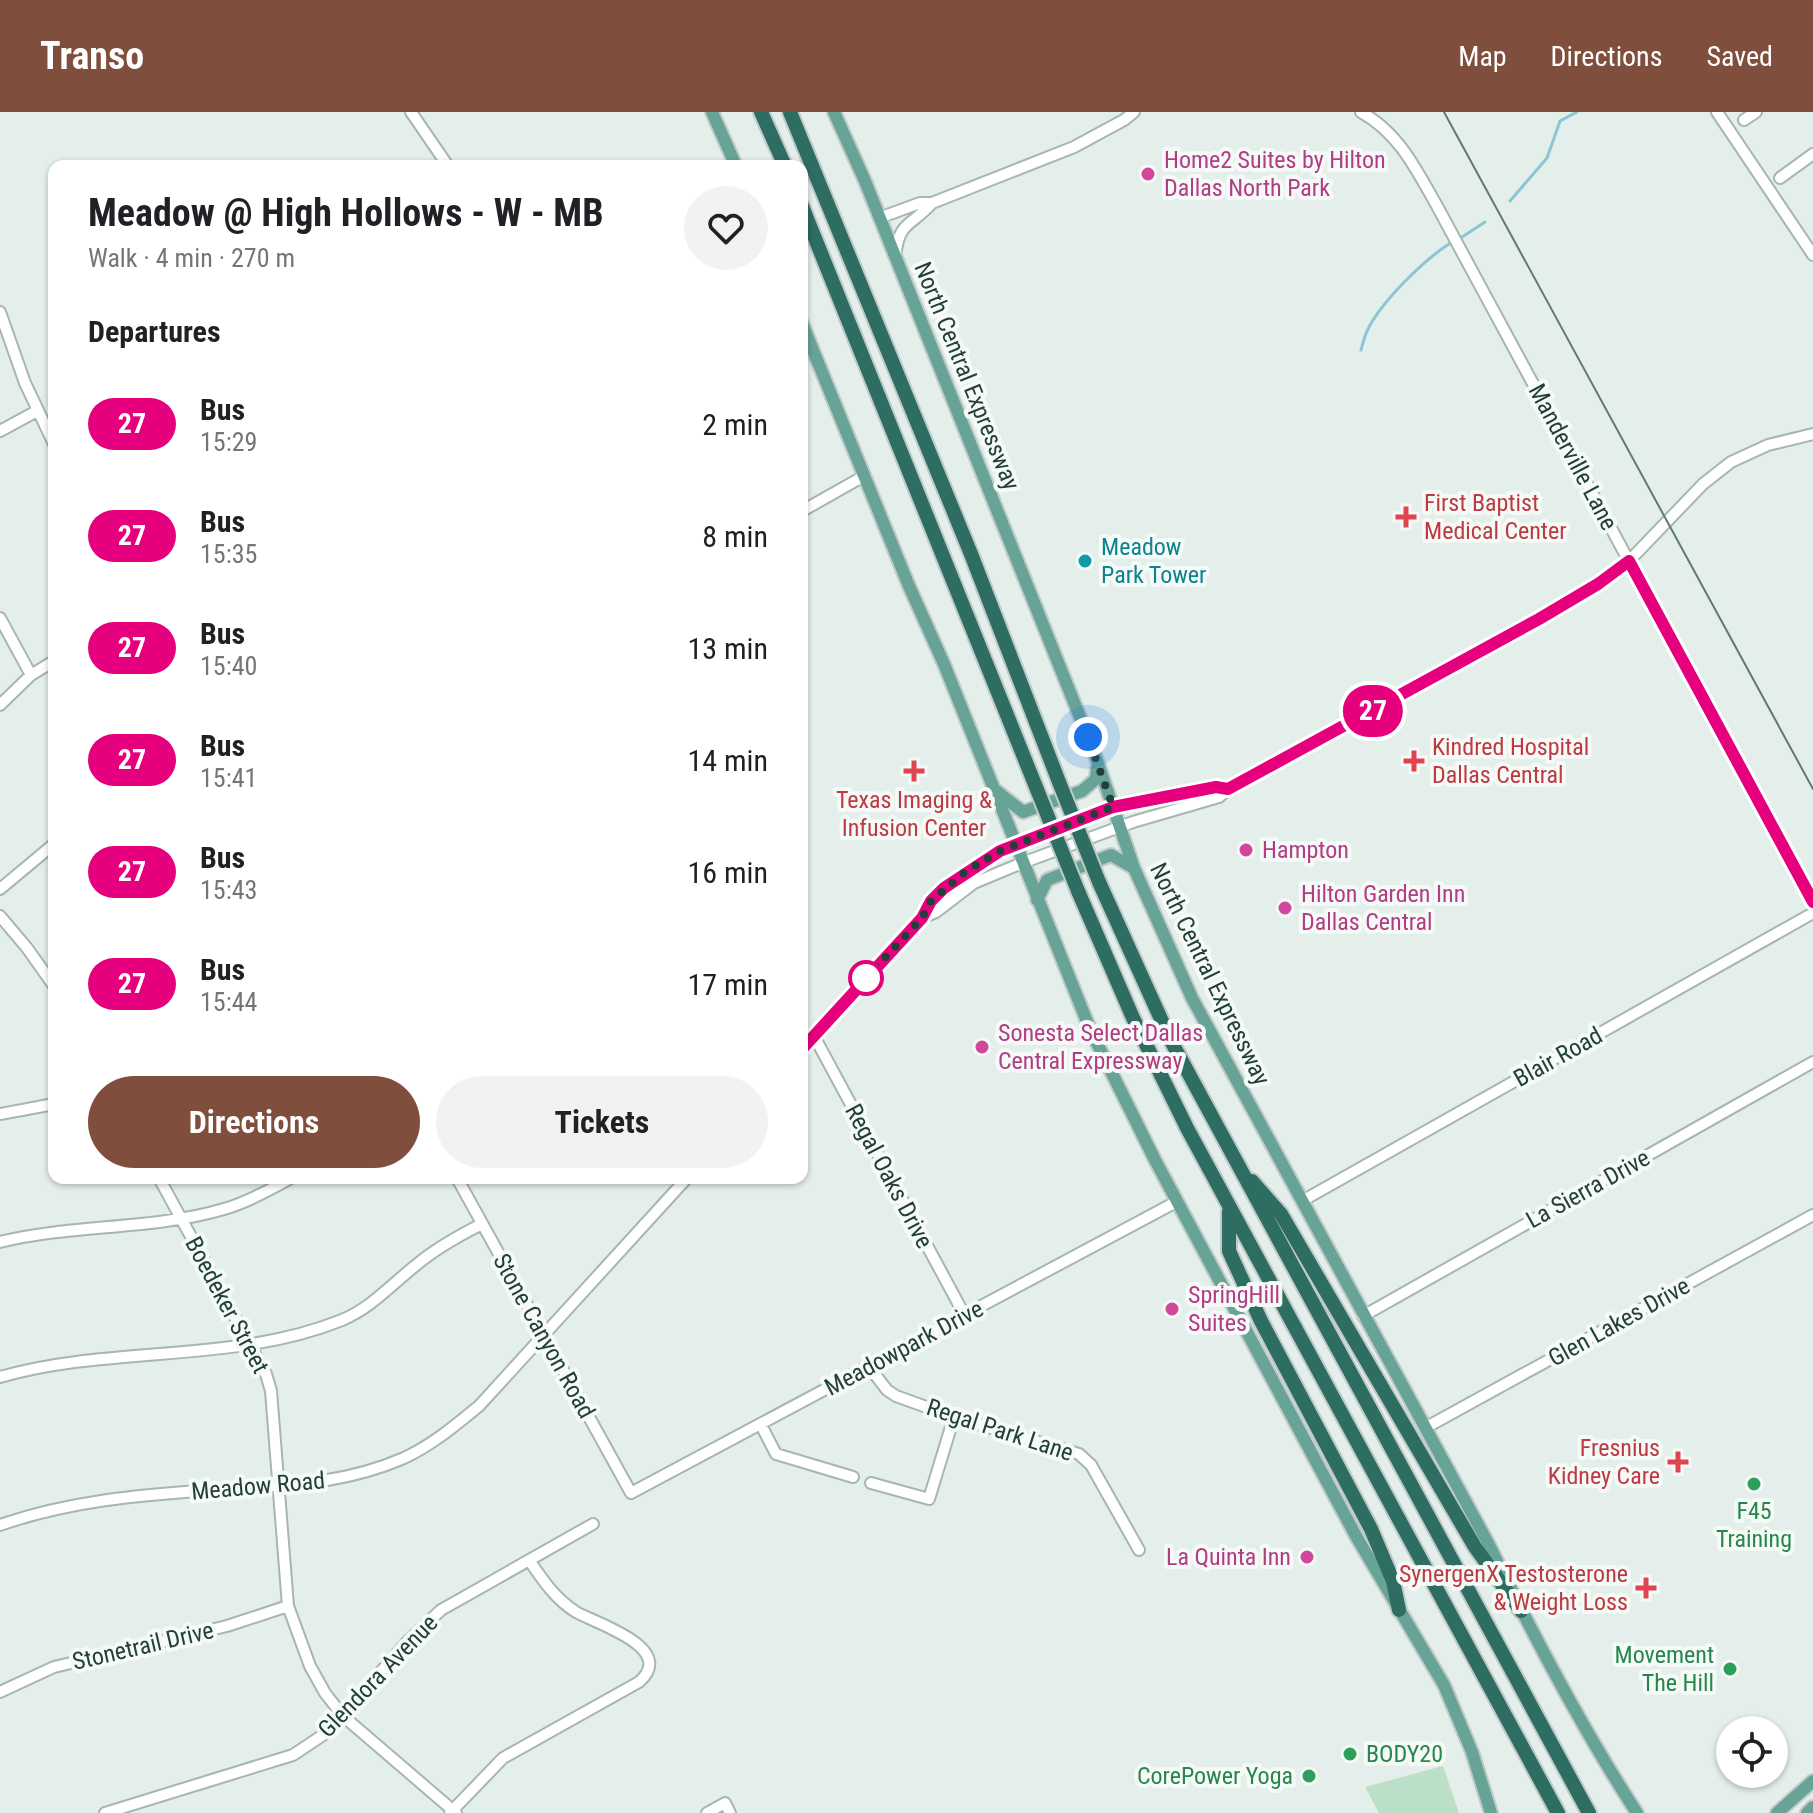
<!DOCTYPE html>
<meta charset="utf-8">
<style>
:root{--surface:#fff;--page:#f2f2f2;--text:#202124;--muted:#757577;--accent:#804e3c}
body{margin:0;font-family:"Roboto Condensed",sans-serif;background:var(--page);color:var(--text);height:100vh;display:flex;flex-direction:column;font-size:30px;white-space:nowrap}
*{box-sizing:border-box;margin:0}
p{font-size:26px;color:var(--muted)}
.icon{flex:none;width:44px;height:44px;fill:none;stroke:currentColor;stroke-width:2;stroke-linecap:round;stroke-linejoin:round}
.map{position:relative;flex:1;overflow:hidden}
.side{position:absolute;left:48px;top:48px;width:760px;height:1024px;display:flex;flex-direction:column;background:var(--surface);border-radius:16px;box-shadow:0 2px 6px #0004}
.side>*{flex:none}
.badge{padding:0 16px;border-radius:26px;font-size:28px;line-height:52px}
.controls{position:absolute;left:1716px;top:1604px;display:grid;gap:16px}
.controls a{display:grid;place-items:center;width:72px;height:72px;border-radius:50%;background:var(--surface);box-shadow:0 2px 6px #0004;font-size:40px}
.you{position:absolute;width:40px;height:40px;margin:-20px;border:6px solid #fff;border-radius:50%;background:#1a73e8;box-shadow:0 0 0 12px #1a73e833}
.map>.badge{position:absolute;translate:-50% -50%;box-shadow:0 0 0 4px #fff}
h2{padding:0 40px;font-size:30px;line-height:72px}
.round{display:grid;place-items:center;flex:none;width:84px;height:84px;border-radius:42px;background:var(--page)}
.head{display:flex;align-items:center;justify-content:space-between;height:136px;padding:0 40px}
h1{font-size:38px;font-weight:700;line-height:60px}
.primary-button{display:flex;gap:16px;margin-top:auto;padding:16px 40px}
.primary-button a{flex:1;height:92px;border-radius:48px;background:var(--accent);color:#fff;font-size:32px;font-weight:700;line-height:92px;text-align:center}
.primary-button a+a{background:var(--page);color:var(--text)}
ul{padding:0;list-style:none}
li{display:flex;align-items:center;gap:24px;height:112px;padding:0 40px}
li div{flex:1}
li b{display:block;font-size:30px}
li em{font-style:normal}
li .badge{min-width:88px;font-weight:700;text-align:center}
header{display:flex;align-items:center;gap:48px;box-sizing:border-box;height:112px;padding:0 40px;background:var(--accent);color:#fff}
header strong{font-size:38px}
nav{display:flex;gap:44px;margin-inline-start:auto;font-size:28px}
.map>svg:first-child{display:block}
</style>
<header>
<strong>Transo</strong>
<nav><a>Map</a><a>Directions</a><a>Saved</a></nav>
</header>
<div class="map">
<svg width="1813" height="1701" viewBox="0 0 1813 1701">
<rect width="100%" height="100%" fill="#e4eeea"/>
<!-- green -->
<path fill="#bcdfc7" d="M 1443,1654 L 1459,1701 L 1379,1701 L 1365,1675 Z"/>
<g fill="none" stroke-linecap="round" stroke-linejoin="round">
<!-- stream -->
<path stroke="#8bc6d4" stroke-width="3" d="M 1510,89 L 1547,46 L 1560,9 L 1577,0
M 1459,127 L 1485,110
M 1361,238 C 1363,231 1365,222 1369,215 C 1384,187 1426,146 1452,130"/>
<defs>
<path id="minor" d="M 411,0 L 448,54
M 1361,0 C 1399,21 1416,57 1437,94 L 1813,790
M 1717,0 L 1813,143
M 1744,8 L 1756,0
M 1780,66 L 1813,42
M 879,106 L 920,91 L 932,91 L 1074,35 L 1124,8 L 1134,0
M 895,145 C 899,108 911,115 932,91
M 0,200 L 25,271 L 54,332
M 0,319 L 37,299
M 802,399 L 864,364
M 0,506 L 31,563
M 0,593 L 31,563 L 54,549
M 0,777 L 54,732
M 0,804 L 27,836 L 54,874
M 922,806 L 936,800 L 974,771 L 1022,751 L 1133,710 L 1219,685 L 1228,677 L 1434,566 L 1598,472 L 1629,449 L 1703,372 L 1731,350 L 1768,333 L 1813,322
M 814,924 L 965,1204
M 802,937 L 922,806 L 931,789 L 944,776 L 1000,739 L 1113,695 L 1216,675 L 1228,677
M 0,1002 L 54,992
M 159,1066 L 266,1262 L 271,1279 L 288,1494 L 310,1554 L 325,1581 L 343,1604 L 456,1701
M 457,1066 L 631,1381 L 1176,1090
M 1302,1089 L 1813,801
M 0,1130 C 73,1112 153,1118 224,1097 C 248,1090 270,1078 291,1066
M 1363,1204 L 1813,950
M 870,1256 L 887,1278 L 896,1284 L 954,1305 L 1079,1342 L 1091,1353 L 1139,1438
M 0,1265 C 112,1233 233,1252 342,1208 C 371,1196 391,1173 415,1154 C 436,1136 458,1124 482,1112
M 761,1313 L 776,1342 L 853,1365
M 1425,1316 L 1813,1103
M 871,1371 L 929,1387 L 954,1305
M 0,1413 C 69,1389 139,1383 211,1378 C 279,1373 340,1374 404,1346 C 432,1333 456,1313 479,1294 L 687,1066
M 0,1580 L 54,1555 L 227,1514 L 288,1494
M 105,1701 L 293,1643 L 329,1619 L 406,1531 L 441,1498 L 593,1412
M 450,1701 L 503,1646 L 639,1570 C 678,1536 595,1511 576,1500 C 555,1487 542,1467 529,1448
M 707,1701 L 725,1691 L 730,1701"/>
<path id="major" d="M 712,0 L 736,54
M 834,0 L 865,69 L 1094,640 L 1134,756 L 1192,886 L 1488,1431 C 1533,1523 1581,1615 1637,1701
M 802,211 L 909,474 L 944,552 L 1090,917 L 1155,1048 L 1357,1426 L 1444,1573 L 1472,1640 L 1491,1701
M 994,677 L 1023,700 L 1082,679 L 1096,667 L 1097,656
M 1037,788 L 1047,768 L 1111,743 L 1134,756
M 1777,1701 L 1813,1669
M 1807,1701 L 1813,1695"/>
<path id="highway" d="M 761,0 L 785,54
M 790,0 L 971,442 L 1059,670
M 802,94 L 1038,680
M 1099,770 L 1170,927 L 1589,1701
M 1078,779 L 1133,906 L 1187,1016 L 1558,1701
M 1252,1069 L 1281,1102 L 1475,1435 L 1521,1499
M 1229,1099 L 1229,1139 L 1261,1209 L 1371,1417 L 1393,1469 L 1399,1498"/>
</defs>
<!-- minor casing -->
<use href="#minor" stroke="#a6b6b1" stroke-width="14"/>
<!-- major casing -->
<use href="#major" stroke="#c1cac8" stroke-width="16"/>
<!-- highway casing -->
<use href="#highway" stroke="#c1cac8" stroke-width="18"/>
<!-- minor -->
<use href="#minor" stroke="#fff" stroke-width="10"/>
<!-- major -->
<use href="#major" stroke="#67a497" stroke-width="12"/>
<!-- highway -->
<use href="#highway" stroke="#2d6d62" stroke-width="14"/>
<!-- tram -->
<path stroke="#5d7b74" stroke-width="2" d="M 1444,0 L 1813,677"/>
<defs>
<path id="highway-bridge" d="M 1059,670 L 1099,770
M 1038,680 L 1078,779"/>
</defs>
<!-- highway-bridge casing -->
<use href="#highway-bridge" stroke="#c1cac8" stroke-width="18" stroke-linecap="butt"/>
<!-- highway-bridge -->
<use href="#highway-bridge" stroke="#2d6d62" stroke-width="14"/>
</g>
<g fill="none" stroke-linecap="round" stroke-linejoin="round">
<defs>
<path id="line" d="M 802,937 L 922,806 L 931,789 L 944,776 L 1000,739 L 1113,695 L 1216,675 L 1228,677 L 1539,507 L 1598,472 L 1629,449 L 1813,790"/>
</defs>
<!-- line casing -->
<use href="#line" stroke="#fff" stroke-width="18"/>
<!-- line -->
<use href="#line" stroke="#e6007e" stroke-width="12"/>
<!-- walk -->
<path stroke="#224039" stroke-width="8" stroke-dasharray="0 14.4" d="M 866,866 L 922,806 L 931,789 L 965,760 L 1000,739 L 1113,695 L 1088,625"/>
</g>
<!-- markers -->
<g fill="#d1479c" stroke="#f5faf7" stroke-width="3">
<circle cx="1148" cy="62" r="8"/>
<circle cx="1246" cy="738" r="8"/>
<circle cx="1285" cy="796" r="8"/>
<circle cx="982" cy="935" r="8"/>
<circle cx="1172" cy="1197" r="8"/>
<circle cx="1307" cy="1445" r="8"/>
</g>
<g fill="#e0444e" stroke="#f5faf7" stroke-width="3">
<path d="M1402 393h8v8h8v8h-8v8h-8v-8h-8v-8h8z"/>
<path d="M1410 637h8v8h8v8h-8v8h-8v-8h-8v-8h8z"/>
<path d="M910 647h8v8h8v8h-8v8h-8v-8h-8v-8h8z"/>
<path d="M1674 1338h8v8h8v8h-8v8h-8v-8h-8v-8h8z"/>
<path d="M1642 1464h8v8h8v8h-8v8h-8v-8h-8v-8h8z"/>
</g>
<circle fill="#0f9aa8" stroke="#f5faf7" stroke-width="3" cx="1085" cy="449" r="8"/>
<circle fill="#fff" stroke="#e6007e" stroke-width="4" cx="866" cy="866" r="16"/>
<g fill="#2e9e5b" stroke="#f5faf7" stroke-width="3">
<circle cx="1754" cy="1372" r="8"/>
<circle cx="1730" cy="1557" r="8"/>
<circle cx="1350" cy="1642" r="8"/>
<circle cx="1309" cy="1664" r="8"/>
</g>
<g text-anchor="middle" stroke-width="8" stroke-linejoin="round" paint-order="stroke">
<!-- hotel labels -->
<g font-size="24" fill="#b23c85" stroke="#f5faf7" text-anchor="start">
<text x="1164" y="56">Home2 Suites by Hilton<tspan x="1164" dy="28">Dallas North Park</tspan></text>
<text x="1262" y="746">Hampton</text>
<text x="1301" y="790">Hilton Garden Inn<tspan x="1301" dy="28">Dallas Central</tspan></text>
<text x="998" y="929">Sonesta Select Dallas<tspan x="998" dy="28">Central Expressway</tspan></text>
<text x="1188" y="1191">SpringHill<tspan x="1188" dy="28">Suites</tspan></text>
<text x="1291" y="1453" text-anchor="end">La Quinta Inn</text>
</g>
<!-- street labels -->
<g font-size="24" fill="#224039" stroke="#f5faf7">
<text transform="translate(967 264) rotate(68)" y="8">North Central Expressway</text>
<text transform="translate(1573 345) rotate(62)" y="8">Manderville Lane</text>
<text transform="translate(1210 862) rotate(64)" y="8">North Central Expressway</text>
<text transform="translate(1558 945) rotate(-29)" y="8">Blair Road</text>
<text transform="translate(889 1064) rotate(62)" y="8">Regal Oaks Drive</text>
<text transform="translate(1588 1077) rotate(-29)" y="8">La Sierra Drive</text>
<text transform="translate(227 1193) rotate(62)" y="8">Boedeker Street</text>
<text transform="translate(1619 1210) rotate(-29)" y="8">Glen Lakes Drive</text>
<text transform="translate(544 1224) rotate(61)" y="8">Stone Canyon Road</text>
<text transform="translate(904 1236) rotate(-28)" y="8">Meadowpark Drive</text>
<text transform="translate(1000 1318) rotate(18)" y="8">Regal Park Lane</text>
<text transform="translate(258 1374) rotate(-5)" y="8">Meadow Road</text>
<text transform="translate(143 1534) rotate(-13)" y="8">Stonetrail Drive</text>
<text transform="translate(378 1564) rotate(-46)" y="8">Glendora Avenue</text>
</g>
<!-- health labels -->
<g font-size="24" fill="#be3a42" stroke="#f5faf7" text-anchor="start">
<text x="1424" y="399">First Baptist<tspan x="1424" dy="28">Medical Center</tspan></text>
<text x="1432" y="643">Kindred Hospital<tspan x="1432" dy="28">Dallas Central</tspan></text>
<text x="914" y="696" text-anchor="middle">Texas Imaging &amp;<tspan x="914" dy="28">Infusion Center</tspan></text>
<text x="1660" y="1344" text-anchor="end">Fresnius<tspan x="1660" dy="28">Kidney Care</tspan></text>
<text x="1628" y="1470" text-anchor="end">SynergenX Testosterone<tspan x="1628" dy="28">&amp; Weight Loss</tspan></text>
</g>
<!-- culture labels -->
<g font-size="24" fill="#0d838f" stroke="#f5faf7" text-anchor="start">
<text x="1101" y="443">Meadow<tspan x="1101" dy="28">Park Tower</tspan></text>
</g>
<!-- leisure labels -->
<g font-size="24" fill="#27864d" stroke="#f5faf7" text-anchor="end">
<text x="1754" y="1407" text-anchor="middle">F45<tspan x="1754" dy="28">Training</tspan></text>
<text x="1714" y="1551">Movement<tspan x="1714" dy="28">The Hill</tspan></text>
<text x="1366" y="1650" text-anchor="start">BODY20</text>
<text x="1293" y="1672">CorePower Yoga</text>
</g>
</g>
</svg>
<div class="controls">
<a><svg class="icon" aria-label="locate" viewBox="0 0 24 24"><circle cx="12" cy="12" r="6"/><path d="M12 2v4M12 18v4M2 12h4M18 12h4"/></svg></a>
</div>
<div class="you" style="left:1088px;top:625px"></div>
<b class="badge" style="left:1373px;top:599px;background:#e6007e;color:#fff">27</b>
<section class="side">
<div class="head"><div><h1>Meadow @ High Hollows - W - MB</h1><p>Walk · 4 min · 270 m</p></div><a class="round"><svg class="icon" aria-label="heart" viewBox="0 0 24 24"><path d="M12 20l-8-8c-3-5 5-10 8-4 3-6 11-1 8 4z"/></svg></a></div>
<h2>Departures</h2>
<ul>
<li><span class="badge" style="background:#e6007e;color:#fff">27</span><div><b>Bus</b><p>15:29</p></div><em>2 min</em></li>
<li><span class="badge" style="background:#e6007e;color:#fff">27</span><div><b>Bus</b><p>15:35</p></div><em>8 min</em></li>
<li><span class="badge" style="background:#e6007e;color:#fff">27</span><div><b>Bus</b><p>15:40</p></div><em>13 min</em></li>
<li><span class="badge" style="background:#e6007e;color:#fff">27</span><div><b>Bus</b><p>15:41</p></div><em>14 min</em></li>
<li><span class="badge" style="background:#e6007e;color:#fff">27</span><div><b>Bus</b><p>15:43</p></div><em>16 min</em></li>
<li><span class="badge" style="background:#e6007e;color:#fff">27</span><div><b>Bus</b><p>15:44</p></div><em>17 min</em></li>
</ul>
<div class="primary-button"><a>Directions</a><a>Tickets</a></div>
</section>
</div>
